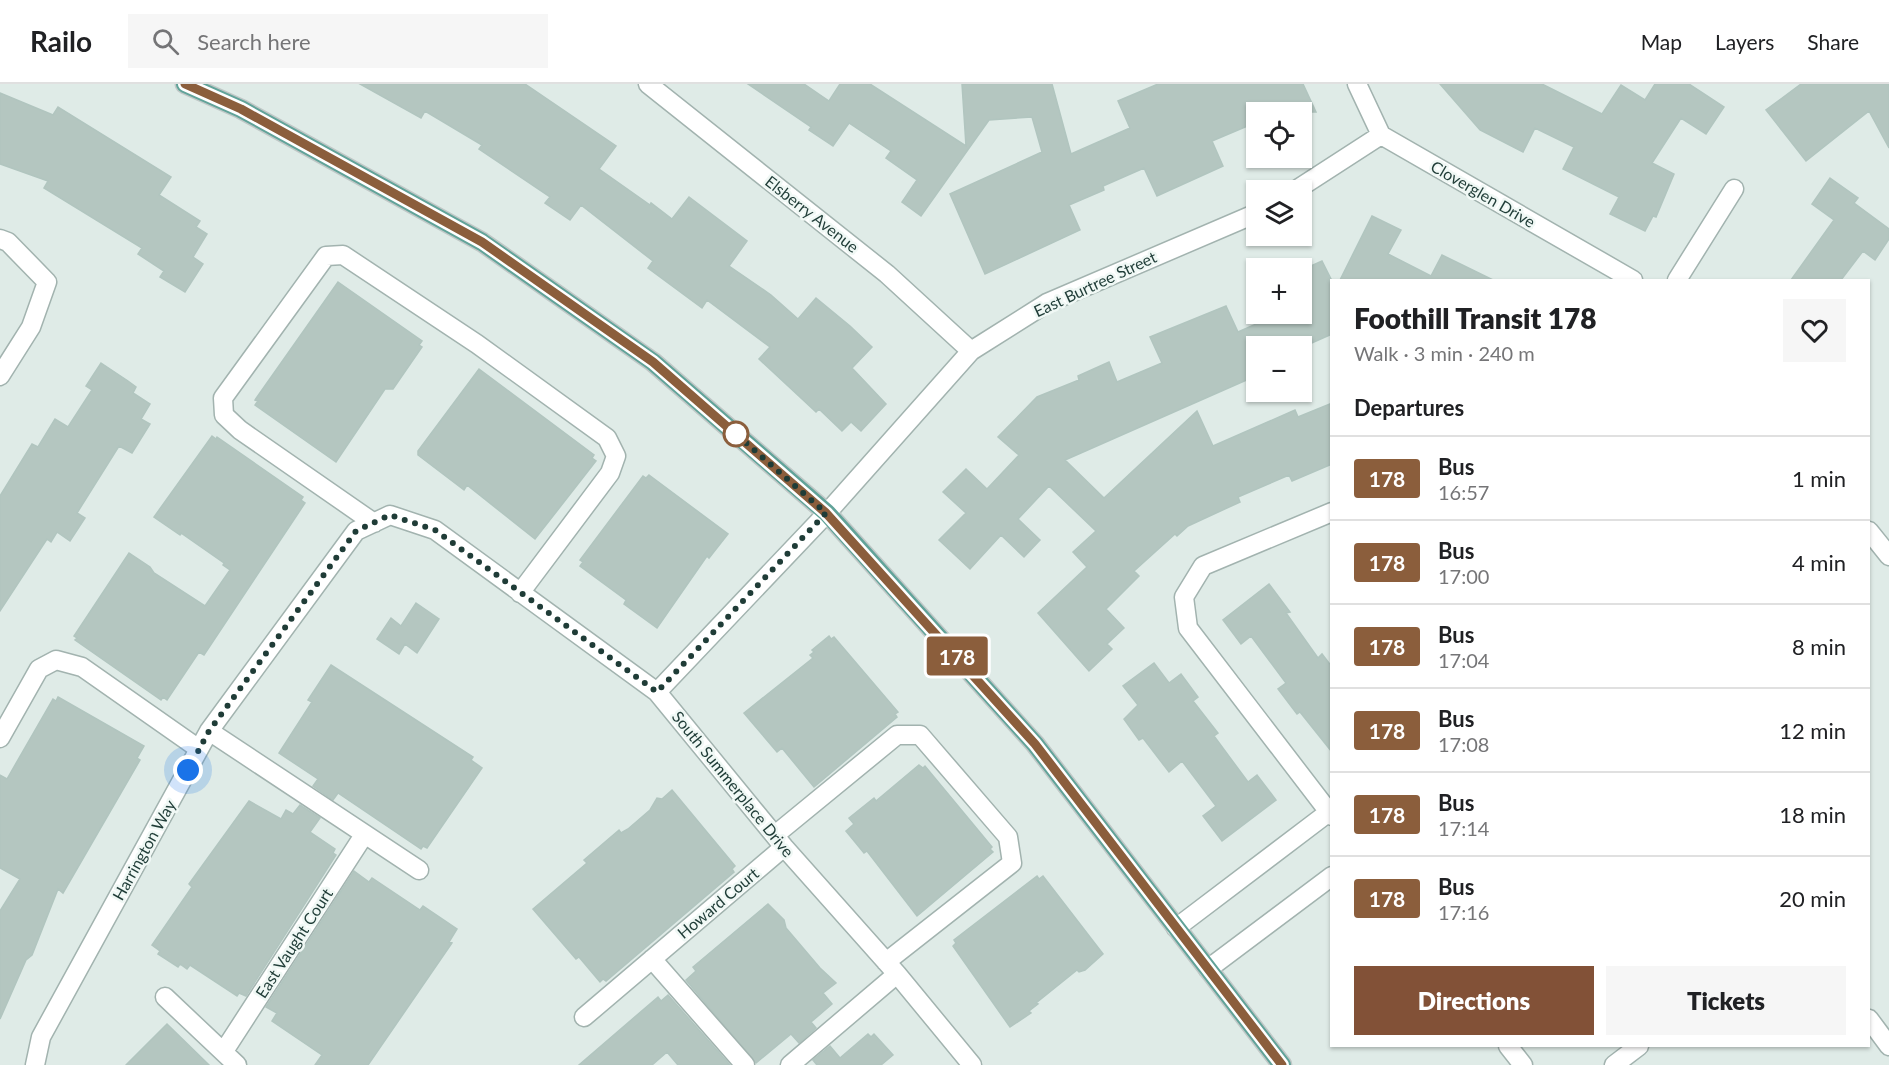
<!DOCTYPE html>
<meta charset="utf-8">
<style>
:root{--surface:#fff;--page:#f6f6f6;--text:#202124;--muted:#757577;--line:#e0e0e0;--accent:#825137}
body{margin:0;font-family:Lato,sans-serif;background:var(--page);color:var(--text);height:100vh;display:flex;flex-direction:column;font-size:22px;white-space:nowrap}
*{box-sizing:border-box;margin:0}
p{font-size:20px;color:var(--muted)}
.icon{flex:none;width:33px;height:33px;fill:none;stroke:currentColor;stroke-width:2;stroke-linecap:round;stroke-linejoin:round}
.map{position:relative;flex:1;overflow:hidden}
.details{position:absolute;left:1330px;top:195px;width:540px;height:768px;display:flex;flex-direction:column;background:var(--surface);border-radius:0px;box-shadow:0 2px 4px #0004}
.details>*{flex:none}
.badge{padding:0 12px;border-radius:4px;font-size:21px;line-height:39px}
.buttons{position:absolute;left:1246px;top:18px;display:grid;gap:12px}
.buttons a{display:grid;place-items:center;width:66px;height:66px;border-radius:0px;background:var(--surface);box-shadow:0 2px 4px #0004;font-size:30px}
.you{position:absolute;width:30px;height:30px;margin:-15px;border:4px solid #fff;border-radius:50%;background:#1a73e8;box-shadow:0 0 0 9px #1a73e833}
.map>.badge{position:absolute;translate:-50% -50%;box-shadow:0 0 0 3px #fff}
h2{padding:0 24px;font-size:22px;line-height:54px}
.round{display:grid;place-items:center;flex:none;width:63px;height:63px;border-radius:0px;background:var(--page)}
.head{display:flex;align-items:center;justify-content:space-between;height:102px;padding:0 24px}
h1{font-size:28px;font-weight:800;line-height:45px}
.button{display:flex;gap:12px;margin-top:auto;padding:12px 24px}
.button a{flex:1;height:69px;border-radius:0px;background:var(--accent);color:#fff;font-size:24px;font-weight:800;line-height:69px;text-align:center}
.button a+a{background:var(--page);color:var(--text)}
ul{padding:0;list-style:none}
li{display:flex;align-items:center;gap:18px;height:84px;padding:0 24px;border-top:2px solid var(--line)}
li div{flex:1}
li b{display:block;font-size:22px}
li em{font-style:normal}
li .badge{min-width:66px;font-weight:700;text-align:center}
header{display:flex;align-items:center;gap:36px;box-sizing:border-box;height:84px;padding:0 30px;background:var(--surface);border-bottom:2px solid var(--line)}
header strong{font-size:28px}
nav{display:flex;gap:33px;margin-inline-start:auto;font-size:21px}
.search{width:420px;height:54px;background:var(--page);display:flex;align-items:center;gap:15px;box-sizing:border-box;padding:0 21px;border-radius:0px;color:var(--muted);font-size:22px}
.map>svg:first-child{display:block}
</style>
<header>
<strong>Railo</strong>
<div class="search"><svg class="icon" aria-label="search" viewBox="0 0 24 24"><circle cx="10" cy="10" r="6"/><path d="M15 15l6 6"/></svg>Search here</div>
<nav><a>Map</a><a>Layers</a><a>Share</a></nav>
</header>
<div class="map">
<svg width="1889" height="981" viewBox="0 0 1889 981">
<rect width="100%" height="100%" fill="#dfebe7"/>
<!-- building -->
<path fill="#b4c6c0" stroke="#b1c5bf" stroke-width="1.5" d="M 360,0 L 525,0 L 616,62 L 599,85 L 650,121 L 651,119 L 672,135 L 689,113 L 747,157 L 729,182 L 771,211 L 798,235 L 816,214 L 850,242 L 872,263 L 852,284 L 886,320 L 861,347 L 851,338 L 842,347 L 819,325 L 816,328 L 759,275 L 770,263 L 707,216 L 702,224 L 648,184 L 653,177 L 581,121 L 570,136 L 545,119 L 550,113 L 479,65 L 482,61 L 425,27 L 421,34 Z
M 748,0 L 804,0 L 829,17 L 840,0 L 870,0 L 966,62 L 962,0 L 1052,0 L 1071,70 L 1130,44 L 1118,17 L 1158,0 L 1303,0 L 1316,28 L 1257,28 L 1257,38 L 1212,57 L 1223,82 L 1157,112 L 1144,84 L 1103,102 L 1104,106 L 1069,121 L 1080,146 L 985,190 L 950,110 L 1042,68 L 1032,33 L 989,36 L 921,132 L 902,118 L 917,96 L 886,74 L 891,67 L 849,39 L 833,62 L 809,46 L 811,43 Z
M 1440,0 L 1542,0 L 1602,30 L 1621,1 L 1645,16 L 1655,0 L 1689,0 L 1724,23 L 1706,50 L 1681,34 L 1652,79 L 1674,90 L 1656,133 L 1653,132 L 1645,147 L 1610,130 L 1619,113 L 1563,85 L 1574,63 L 1535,44 L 1523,68 L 1480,46 Z
M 1801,0 L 1889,0 L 1889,64 L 1869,27 L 1806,77 L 1766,26 Z
M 0,9 L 53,31 L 58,23 L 171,93 L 159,111 L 200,137 L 196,143 L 207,150 L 193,173 L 203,180 L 185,208 L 160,193 L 164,187 L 138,170 L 142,164 L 44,104 L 48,97 L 0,80 Z
M 1830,94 L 1858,114 L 1854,119 L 1889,145 L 1889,155 L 1875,176 L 1863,167 L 1841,196 L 1791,196 L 1834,136 L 1812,120 Z
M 1372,132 L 1401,146 L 1388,170 L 1431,192 L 1442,171 L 1493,196 L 1340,196 Z
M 1322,177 L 1332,197 L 1332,250 L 1305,262 L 1257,262 L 1257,284 L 1249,288 L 1251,294 L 1065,376 L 1104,414 L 1197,327 L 1213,362 L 1295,326 L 1298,333 L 1332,319 L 1332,380 L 1292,397 L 1289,391 L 1238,413 L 1240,418 L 1188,442 L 1177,452 L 1175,450 L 1134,487 L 1139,492 L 1106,525 L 1124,544 L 1107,560 L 1112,565 L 1089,587 L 1038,529 L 1087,483 L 1073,468 L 1096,447 L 1049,402 L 1018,435 L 1040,456 L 1024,473 L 1001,451 L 970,485 L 939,456 L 966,429 L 943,408 L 966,385 L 987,405 L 1019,371 L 998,353 L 1037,313 L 1079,296 L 1078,292 L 1109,278 L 1117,298 L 1162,279 L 1150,253 L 1226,222 L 1238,248 L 1279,230 L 1302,230 L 1302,186 Z
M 338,198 L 422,257 L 419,261 L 422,263 L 393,305 L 385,305 L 336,378 L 255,321 L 258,317 L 255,316 Z
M 101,279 L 128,297 L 136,303 L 133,309 L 150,320 L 141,335 L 150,340 L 132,369 L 119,362 L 77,429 L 85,434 L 70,457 L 57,448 L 51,458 L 47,455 L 0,527 L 0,412 L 32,360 L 38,363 L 55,335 L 68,343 L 92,306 L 86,302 Z
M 479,285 L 594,371 L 592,374 L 596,377 L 535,455 L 467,401 L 464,406 L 418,371 L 418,367 Z
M 212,352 L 216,355 L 217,353 L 303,413 L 301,416 L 305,419 L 204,571 L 199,568 L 167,616 L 163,613 L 161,616 L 75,556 L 77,554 L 74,552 L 129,469 L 150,483 L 154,489 L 205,522 L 230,486 L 223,481 L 224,479 L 181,449 L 180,451 L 154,433 Z
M 649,391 L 728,450 L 709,474 L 707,472 L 657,544 L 624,520 L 626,516 L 580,482 L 583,478 L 580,476 L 643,392 L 646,394 Z
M 1269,500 L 1290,528 L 1286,529 L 1318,574 L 1322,570 L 1332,583 L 1332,668 L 1300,628 L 1297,630 L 1278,605 L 1286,599 L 1251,552 L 1241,560 L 1223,536 Z
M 416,519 L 439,535 L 417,569 L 405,560 L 399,570 L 377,555 L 391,534 L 401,542 Z
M 829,552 L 831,555 L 834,553 L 898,628 L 895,630 L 897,633 L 814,703 L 782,664 L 777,668 L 744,629 L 813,574 L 810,571 L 814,568 L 812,566 Z
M 1154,579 L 1169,599 L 1181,590 L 1198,613 L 1193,617 L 1218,649 L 1214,652 L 1248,698 L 1257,691 L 1276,716 L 1222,757 L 1203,732 L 1216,722 L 1182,677 L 1169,688 L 1143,654 L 1139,656 L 1124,635 L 1138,621 L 1123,602 Z
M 331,581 L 473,673 L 471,676 L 482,684 L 427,764 L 423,762 L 421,765 L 338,709 L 333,716 L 313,702 L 318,695 L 279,669 L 312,618 L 308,616 Z
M 58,613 L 144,662 L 137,674 L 140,676 L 63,809 L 58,805 L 32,871 L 26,876 L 0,935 L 0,827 L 20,795 L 0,784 L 0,691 L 7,695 L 53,615 L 56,617 Z
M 919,681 L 923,684 L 925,682 L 992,763 L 990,765 L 993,768 L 917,832 L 867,767 L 864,769 L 846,747 L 854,740 L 849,734 L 874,714 L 876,717 Z
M 672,706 L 735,782 L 732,785 L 734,788 L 606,897 L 603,895 L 600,898 L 579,873 L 576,875 L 533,825 L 587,779 L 584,776 L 619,746 L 621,749 L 628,745 L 650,726 L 657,714 L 662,715 Z
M 249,717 L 281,735 L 286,726 L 293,730 L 300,721 L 320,734 L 310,748 L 335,765 L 333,769 L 336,771 L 246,912 L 239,909 L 237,912 L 190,881 L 187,885 L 180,880 L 178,883 L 158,870 L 160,867 L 152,861 L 192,803 L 189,800 Z
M 354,787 L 369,798 L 372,794 L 420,826 L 423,822 L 457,845 L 449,858 L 452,859 L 368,981 L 315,981 L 322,971 L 272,937 L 277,929 L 266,923 Z
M 1037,792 L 1039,795 L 1043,792 L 1103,870 L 1085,886 L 1079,888 L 1077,886 L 1036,919 L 1038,920 L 1029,927 L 1031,929 L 1010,943 L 953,862 L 956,859 L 954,856 Z
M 768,820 L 784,836 L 786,844 L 820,884 L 836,899 L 823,909 L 832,920 L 811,938 L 816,944 L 799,959 L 791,950 L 756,979 L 686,896 L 696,887 L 693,883 Z
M 668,911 L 730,981 L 678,981 L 667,968 L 652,981 L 579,981 L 658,913 L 661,917 Z
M 167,940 L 209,981 L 126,981 Z
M 868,950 L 871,953 L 874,950 L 893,971 L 881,981 L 817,981 L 813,976 L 830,962 L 840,974 Z"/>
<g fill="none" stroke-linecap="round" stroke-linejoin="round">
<defs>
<path id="minor" d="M 648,0 L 887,190 L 971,267
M 1357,0 L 1381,51 L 1633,196
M 1296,106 L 1381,51
M 0,155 L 8,158 L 47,198 L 31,243 L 0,292
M 1677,196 L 1734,105
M 1332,428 L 1203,482 L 1184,513 L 1188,544 L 1332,732
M 374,439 L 240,346 L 224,331 L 223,314 L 326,172 L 343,171 L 477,260 L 607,354 L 616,372 L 610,389 L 520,509
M 1869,447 L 1889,472
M 657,608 L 827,429 L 971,267 L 1047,219 L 1257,129
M 209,647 L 419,786
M 0,654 L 39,585 L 56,576 L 82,583 L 199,665
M 775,751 L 897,651 L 920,651 L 1008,753 L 1012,779 L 886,878
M 1176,844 L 1329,728
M 652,875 L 745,981
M 1208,885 L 1332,792
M 165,913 L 237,981
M 584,933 L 784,763
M 1869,935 L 1889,962
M 1508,962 L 1523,981
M 224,967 L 364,751
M 35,981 L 41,953 L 209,647 L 356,447 L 390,431 L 435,446 L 657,608 L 784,763 L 897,890 L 972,981
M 790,981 L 897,890
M 1614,981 L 1639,962"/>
<path id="major" d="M 185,0 L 241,25 L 482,158 L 653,278 L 827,429 L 1035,660 L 1282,981"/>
</defs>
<!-- minor casing -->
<use href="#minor" stroke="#a2b3af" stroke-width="21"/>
<!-- major casing -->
<use href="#major" stroke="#c0c8c7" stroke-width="21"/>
<!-- minor -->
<use href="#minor" stroke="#fff" stroke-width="18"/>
<!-- major -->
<use href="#major" stroke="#61a399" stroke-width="18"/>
</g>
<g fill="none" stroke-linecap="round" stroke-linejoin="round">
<defs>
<path id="line" d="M 185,0 L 241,25 L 482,158 L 653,278 L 826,429 L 1035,660 L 1282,981"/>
</defs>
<!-- line casing -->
<use href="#line" stroke="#fff" stroke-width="14"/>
<!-- line -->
<use href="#line" stroke="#8b5e3c" stroke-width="9"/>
<!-- walk -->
<path stroke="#1f3c37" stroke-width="6" stroke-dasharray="0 10.8" d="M 188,686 L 209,647 L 356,447 L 390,431 L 435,446 L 657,608 L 826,429 L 736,350"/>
</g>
<!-- markers -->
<circle fill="#fff" stroke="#8b5e3c" stroke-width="3" cx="736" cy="350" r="12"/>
<g text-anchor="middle" stroke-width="5" stroke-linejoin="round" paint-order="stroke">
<!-- street labels -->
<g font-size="16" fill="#1f3c37" stroke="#f0f8f5">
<text transform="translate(1483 110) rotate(30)" y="6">Cloverglen Drive</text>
<text transform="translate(812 130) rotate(38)" y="6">Elsberry Avenue</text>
<text transform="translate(1095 200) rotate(-25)" y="6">East Burtree Street</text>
<text transform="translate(733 700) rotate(51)" y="6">South Summerplace Drive</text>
<text transform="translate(144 766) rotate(-61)" y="6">Harrington Way</text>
<text transform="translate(718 819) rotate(-40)" y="6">Howard Court</text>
<text transform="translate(294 859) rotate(-57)" y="6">East Vaught Court</text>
</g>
</g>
</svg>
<div class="buttons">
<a><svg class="icon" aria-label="locate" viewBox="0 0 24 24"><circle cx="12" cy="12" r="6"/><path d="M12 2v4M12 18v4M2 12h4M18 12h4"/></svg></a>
<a><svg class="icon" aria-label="layers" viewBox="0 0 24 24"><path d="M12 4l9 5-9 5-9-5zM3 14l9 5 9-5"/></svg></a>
<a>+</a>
<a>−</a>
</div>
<div class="you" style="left:188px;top:686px"></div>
<b class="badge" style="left:957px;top:572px;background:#8b5e3c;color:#fff">178</b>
<section class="details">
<div class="head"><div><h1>Foothill Transit 178</h1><p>Walk · 3 min · 240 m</p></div><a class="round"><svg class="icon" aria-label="heart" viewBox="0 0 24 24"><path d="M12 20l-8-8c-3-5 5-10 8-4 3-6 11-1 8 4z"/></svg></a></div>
<h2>Departures</h2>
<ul>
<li><span class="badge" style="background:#8b5e3c;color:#fff">178</span><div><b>Bus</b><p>16:57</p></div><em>1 min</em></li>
<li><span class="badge" style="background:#8b5e3c;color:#fff">178</span><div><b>Bus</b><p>17:00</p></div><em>4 min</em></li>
<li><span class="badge" style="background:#8b5e3c;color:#fff">178</span><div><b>Bus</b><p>17:04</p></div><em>8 min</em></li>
<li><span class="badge" style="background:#8b5e3c;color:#fff">178</span><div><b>Bus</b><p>17:08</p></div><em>12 min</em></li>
<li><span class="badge" style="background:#8b5e3c;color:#fff">178</span><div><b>Bus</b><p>17:14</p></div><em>18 min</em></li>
<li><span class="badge" style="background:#8b5e3c;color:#fff">178</span><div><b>Bus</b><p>17:16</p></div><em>20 min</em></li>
</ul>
<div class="button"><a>Directions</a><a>Tickets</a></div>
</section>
</div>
